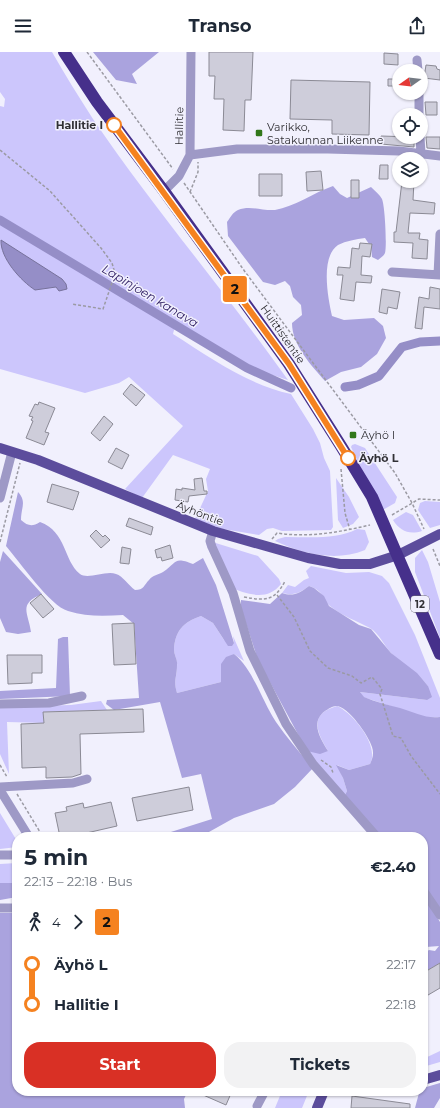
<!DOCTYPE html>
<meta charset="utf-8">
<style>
:root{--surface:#fff;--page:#f2f2f3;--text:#1f2937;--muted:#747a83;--accent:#d93025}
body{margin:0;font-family:Montserrat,sans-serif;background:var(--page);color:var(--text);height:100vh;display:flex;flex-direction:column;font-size:15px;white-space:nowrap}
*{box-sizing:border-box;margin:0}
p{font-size:13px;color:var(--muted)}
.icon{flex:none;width:22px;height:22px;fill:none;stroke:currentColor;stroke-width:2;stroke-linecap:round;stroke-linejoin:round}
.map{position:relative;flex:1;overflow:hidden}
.side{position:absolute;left:12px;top:780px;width:416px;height:264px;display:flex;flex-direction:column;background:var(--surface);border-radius:16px;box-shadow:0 1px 3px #0004}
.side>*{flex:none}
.badge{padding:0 8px;border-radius:3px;font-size:14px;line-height:26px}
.needle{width:26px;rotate:256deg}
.controls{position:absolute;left:392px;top:12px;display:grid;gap:8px}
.controls a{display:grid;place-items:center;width:36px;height:36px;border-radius:50%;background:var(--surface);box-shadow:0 1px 3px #0004;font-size:20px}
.map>.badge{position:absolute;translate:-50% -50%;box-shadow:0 0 0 2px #fff}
.legs{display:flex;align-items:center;gap:6px;height:44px;padding:0 12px;font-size:13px}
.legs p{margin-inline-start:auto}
.head{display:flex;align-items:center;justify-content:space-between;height:68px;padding:0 12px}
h1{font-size:22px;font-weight:700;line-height:30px}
.action{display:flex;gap:8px;margin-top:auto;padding:8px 12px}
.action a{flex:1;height:46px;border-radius:16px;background:var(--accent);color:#fff;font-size:16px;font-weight:700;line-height:46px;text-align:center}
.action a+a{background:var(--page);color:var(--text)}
ul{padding:0 12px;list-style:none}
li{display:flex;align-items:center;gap:14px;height:40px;font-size:15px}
li i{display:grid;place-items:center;width:6px;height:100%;margin:0 5px;background:currentColor}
li i::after{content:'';width:10px;height:10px;margin:-5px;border:3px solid;border-radius:50%;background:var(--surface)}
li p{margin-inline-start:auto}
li:first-child i{background:linear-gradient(#0000 50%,currentColor 0)}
li:last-child i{background:linear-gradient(currentColor 50%,#0000 0)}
header{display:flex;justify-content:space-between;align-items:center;height:52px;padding:0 12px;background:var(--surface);font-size:18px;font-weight:700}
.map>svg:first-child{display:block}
</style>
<header><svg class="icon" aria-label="menu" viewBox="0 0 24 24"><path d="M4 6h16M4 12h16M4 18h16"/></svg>Transo<svg class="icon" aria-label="share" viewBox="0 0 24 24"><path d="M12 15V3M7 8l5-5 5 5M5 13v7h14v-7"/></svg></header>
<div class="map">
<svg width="440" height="1056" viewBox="0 0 440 1056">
<rect width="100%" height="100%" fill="#f1f0fd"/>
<!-- green -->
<path fill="#ccc6fc" d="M 0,0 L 52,0 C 65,23 79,45 93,67 C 154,157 225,239 288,328 L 260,319 L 176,270 L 173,282 C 211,306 246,332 291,342 L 313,377 L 320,391 L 324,406 L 330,419 L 333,475 L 331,478 L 282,479 L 273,476 L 267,477 L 259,483 L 223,477 L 195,467 L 208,439 L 206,427 L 210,417 L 173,403 L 142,446 L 125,437 L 183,374 L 129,325 L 119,331 L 85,341 L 0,317 L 0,54 L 4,55 L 5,47 L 0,40 Z
M 355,392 L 365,396 L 397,445 L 395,451 L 381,459 L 351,395 L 352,393 Z
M 336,426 L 349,445 L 359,465 L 353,472 L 343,476 L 338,468 Z
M 425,449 L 440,450 L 440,473 L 430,476 L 418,458 L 420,451 Z
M 406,460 L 413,463 L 422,479 C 409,483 400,479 393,468 Z
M 357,477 L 365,478 L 369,490 L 365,498 C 336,510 303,502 275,489 L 278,487 L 285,485 C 309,485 336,488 357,477 Z
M 206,488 L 258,504 L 279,527 L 281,532 C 267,550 247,542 229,535 L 207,495 Z
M 422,498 L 428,510 L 440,550 L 440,586 L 415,520 L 415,506 Z
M 311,514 L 346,521 L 369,520 L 382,524 L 389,531 L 415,583 L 440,646 L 440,665 L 424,665 L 363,645 L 360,640 L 427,648 L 428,634 C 417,621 404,613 392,602 C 385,595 379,581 370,576 C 357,569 342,564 330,554 C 322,548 325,539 309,534 C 300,541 293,544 282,541 L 288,533 L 295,535 L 304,528 L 309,526 L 306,519 Z
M 201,564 L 213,571 L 224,588 L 234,591 L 233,584 L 244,609 L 234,602 L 222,625 L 221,630 L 177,641 C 173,628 177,626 177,614 C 178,608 174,603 174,598 C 175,579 183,570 201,564 Z
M 101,649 L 107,658 L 44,660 L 44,671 L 7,670 L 9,722 L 0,702 L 0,655 L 71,653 Z
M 337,654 C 353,661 380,694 370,712 L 349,718 L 337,713 L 343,726 L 347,739 L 345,743 L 307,699 L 328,699 C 316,679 309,662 337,654 Z
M 0,761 L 17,789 L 17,795 L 0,797 Z
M 17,811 L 17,831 L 0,831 L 0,812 Z
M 440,999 L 440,1010 L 423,1015 L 423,1007 Z
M 282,1039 L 309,1039 L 302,1056 L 275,1056 Z"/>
<!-- forest -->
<path fill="#aaa3de" d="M 93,0 L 159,0 L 132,22 L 137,32 L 116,28 Z
M 333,134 L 340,142 L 347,146 L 371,135 C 375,139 380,143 382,147 C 385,154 387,195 385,201 C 384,204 380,206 378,208 L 372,205 L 371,195 L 365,186 C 356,187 346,189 338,193 C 320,205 328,246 332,264 L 344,268 L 374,266 L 383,274 L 386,286 L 377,302 L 361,315 L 341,320 L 325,329 C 311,313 292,293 292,271 L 302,263 L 301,253 L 293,245 L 290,234 L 285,229 L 275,233 L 263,230 L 228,184 L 227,170 C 230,166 233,160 238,158 C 250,153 262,159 275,158 C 294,155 315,140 333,134 Z
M 18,440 C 27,450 21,455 21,468 C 28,474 32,475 40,470 C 67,480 63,508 80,522 C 88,528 106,518 116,522 C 123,524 129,534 135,538 C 144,538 144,533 149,528 C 153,523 158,523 163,520 C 177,511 173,504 193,512 L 203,506 L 216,533 L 234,591 L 232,594 L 228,594 L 213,571 L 201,564 C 183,570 175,579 174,598 C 174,603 178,608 177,613 C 177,626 173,628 177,641 L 221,630 L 221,612 L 226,605 L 234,602 C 253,617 262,649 276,670 C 287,686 300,701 313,716 L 295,735 L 274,752 L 234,766 L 200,785 L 155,785 L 212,767 L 201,722 L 182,726 L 160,650 L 114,658 L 106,652 L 107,648 L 139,646 L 134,572 L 123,563 C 105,564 86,565 68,559 C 50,554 19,509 6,494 Z
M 3,499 L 42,542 C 18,552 28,560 31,580 L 18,582 L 6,580 L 0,566 L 0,510 Z
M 309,534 L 314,536 L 324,544 L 329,554 L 359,573 L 371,577 L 391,601 L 417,621 L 428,634 L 432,645 L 427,648 L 360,640 L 364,645 C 376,650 388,653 400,656 C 414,660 426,667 440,665 L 440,858 L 423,833 L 423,785 L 381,785 L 345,743 L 347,739 L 343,726 L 336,713 L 349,718 L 370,712 C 373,706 374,701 372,695 C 369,684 348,654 336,654 C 333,654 328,657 325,659 C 310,670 320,686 328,699 L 320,702 L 307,699 L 258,608 L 241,556 L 241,548 L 270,552 L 282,541 C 293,545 300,541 309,534 Z
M 63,585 L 68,585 L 70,644 L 0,647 L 0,639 L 56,636 L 58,587 Z
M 0,831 L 17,831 L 17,845 L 0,848 Z
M 423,841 L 440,870 L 440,911 L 423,921 L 423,902 L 429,898 L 435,899 L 439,894 L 426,895 L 423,893 Z
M 0,861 L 17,861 L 17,1039 L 188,1039 L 184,1047 L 185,1056 L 0,1056 Z
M 440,1031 L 440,1046 L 434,1056 L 415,1056 L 419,1041 L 423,1039 L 423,1036 Z"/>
<!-- water -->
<path fill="#958ec7" stroke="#77729b" d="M 1,188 L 62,227 L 66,232 L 67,237 L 59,239 L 56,235 L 35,238 C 21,229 0,206 1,188 Z"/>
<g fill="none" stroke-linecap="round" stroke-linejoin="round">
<!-- canal -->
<path stroke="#958ec7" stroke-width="9" d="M 0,168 L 247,316 L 291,336
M 345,335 L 358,333 L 379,324 L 402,295 L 420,290 L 440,289"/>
</g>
<!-- building -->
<path fill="#cecdda" stroke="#8b8a95" d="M 209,0 L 253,0 L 251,48 L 245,48 L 244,79 L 223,78 L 224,47 L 214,47 L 215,24 L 209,24 Z
M 384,1 L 398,2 L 398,13 L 384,12 Z
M 426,13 L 436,14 L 437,17 L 440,18 L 440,28 L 424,26 Z
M 388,27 L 396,27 L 396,34 L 388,34 Z
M 291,28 L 370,30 L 369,83 L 332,82 L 332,68 L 290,67 Z
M 425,50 L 437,50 L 437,63 L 426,63 Z
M 381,84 L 414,85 L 414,95 L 381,92 Z
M 426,85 L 440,85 L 440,97 L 427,96 Z
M 380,113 L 388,113 L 388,127 L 379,127 Z
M 321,119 L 323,138 L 307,139 L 306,120 Z
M 259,122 L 282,122 L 282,144 L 259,144 Z
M 351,128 L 359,128 L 359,146 L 351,146 Z
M 402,129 L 414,129 L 413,148 L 435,151 L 434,162 L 410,161 L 408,181 L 420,181 L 419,187 L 428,188 L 427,207 L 412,206 L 413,191 L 394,190 L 394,180 L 396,180 Z
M 360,191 L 372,192 L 370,205 L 362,204 L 361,223 L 372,224 L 371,231 L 356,230 L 354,249 L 340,247 L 343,223 L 337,223 L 338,215 L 350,216 L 352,196 L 359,197 Z
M 430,235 L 440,237 L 440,257 L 424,255 L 422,277 L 415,276 L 419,245 L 429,247 Z
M 382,237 L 400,240 L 397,257 L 388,255 L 387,262 L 379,260 Z
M 131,332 L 145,343 L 136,354 L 123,342 Z
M 39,350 L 55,356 L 45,380 L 49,381 L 44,393 L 26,386 L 33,369 L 31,368 L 33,365 L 29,364 L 35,352 L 38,353 Z
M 104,364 L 113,372 L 100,389 L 91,381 Z
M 116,396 L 129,403 L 122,417 L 108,410 Z
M 202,426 L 204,439 L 207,439 L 207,442 L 189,444 L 188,450 L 175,448 L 176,437 L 182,438 L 182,436 L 195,438 L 194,427 Z
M 52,432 L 79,440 L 73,458 L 47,450 Z
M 129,466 L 153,475 L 151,483 L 126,474 Z
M 96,478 L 103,485 L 105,483 L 110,488 L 101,496 L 90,484 Z
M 170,493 L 173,506 L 162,509 L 161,505 L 157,506 L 155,498 Z
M 122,495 L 131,497 L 129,512 L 120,511 Z
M 41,542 L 54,557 L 43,566 L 30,551 Z
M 134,571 L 136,612 L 114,613 L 112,572 Z
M 7,603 L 42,603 L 42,621 L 32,621 L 32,631 L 8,632 Z
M 143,657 L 144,680 L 80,682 L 81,722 L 72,725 L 46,726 L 46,715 L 22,716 L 21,672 L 44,671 L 43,660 Z
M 189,735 L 193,758 L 137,769 L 132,746 Z
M 111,750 L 117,774 L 69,785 L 60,785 L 55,761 L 67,759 L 66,755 L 83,751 L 84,756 Z
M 440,911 L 440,936 L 423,946 L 423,921 Z
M 194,1039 L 232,1039 L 226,1053 Z
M 352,1044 L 410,1052 L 410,1056 L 351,1056 Z"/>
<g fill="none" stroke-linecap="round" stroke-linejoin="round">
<!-- path -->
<path stroke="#9b9aa3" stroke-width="1.5" stroke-dasharray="3 2" stroke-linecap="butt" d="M 87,0 L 173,117
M 0,98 L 50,139 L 101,196 L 112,211 L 114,218 L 113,228 L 103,257 L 72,252
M 184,131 L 243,217 L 395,421 L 412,451 L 424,477
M 190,140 L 198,120 L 198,110
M 341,417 L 345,461 L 350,478
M 392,463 L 419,447 L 440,448
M 272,487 L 277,481 C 308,486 340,480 370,473
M 0,490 L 20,411
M 433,497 L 440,514
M 277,543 L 294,565 L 310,599 L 328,616 L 352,624 L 361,631 L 372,625 L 382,637 L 380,642 L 393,684 L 401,686 L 411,704 L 440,742
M 244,545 C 265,549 275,549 285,529
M 321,708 L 331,715 L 333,721
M 0,713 L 7,725
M 17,742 L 43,785"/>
<!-- minor -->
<path stroke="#9e99c6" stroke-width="9" d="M 417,8 L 418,19
M 419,41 L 419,63
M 420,85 L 421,102
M 190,103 L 237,97 L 328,97 L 399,99 L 440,104
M 164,139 L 179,124 L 190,103 L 191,0
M 392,220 L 440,223
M 438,223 L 440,182
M 0,446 L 12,400
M 213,479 L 210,489 L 212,495 L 233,541 L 250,599 L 286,672 L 313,712 L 377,785
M 0,652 L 49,651 L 82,644
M 0,735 L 73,731 L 87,727
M 0,738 L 29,785
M 0,803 L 17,803
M 423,838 L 440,863
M 0,856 L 17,856
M 257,1054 L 265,1039"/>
<!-- major -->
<path stroke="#5c4d9c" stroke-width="10" d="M 0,396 L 38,408 L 213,479 L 308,506 L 340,512 L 370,512 L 398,503 L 440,482
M 423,1028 L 440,1023
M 317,1056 L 324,1039"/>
<!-- highway -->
<path stroke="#46308b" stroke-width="12" d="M 64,0 L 97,50 L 164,139 L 289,312 L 341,394 L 372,445 L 440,602"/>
</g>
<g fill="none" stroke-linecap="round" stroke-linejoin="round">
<defs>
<path id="line-1" d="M 114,73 L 289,312 L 348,406"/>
</defs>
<!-- line-1 casing -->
<use href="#line-1" stroke="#fff" stroke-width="9"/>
<!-- line-1 -->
<use href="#line-1" stroke="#f58220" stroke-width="6"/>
</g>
<!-- markers -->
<g fill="#fff" stroke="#f58220" stroke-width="2">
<circle cx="114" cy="73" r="7"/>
<circle cx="348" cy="406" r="7"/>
</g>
<g fill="#31771a" stroke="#f1f0fd" stroke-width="1.5">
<rect x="255" y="77" width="8" height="8" rx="2"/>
<rect x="349" y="379" width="8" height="8" rx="2"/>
</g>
<g text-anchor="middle" stroke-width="3" stroke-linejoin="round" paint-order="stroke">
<!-- shield labels -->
<rect fill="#f1f0fd" stroke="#6b6a71" stroke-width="1" x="411" y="544" width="18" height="16" rx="3"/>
<g font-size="10" font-weight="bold" fill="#313035">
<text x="420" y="556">12</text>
</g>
<!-- stop labels -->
<g font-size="11" font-weight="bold" fill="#313035" stroke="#f1f0fd" text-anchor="end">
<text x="103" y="77">Hallitie I</text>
<text x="359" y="410" text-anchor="start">Äyhö L</text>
</g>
<!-- street labels -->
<g font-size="11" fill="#313035" stroke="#f1f0fd">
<text transform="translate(179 74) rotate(-89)" y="4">Hallitie</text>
<text transform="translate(283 282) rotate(55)" y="4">Huittistentie</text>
<text transform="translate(200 461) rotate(21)" y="4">Äyhöntie</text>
</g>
<!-- poi labels -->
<g font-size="11" fill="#313035" stroke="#f1f0fd" text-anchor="start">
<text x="267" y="79">Varikko,<tspan x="267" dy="13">Satakunnan Liikenne</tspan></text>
<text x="361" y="387">Äyhö I</text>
</g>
<!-- water labels -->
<g font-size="12" font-style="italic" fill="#312064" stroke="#f1f0fd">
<text transform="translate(150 244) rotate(31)" y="4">Lapinjoen kanava</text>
</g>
</g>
</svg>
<div class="controls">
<a><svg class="needle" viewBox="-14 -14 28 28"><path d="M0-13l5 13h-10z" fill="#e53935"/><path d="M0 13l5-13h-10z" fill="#747a83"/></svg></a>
<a><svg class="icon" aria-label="locate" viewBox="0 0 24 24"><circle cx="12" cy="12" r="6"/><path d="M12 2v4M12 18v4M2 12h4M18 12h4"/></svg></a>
<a><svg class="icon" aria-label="layers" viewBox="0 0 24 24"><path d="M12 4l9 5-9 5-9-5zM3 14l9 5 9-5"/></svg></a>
</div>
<b class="badge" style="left:235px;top:237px;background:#f58220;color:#111">2</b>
<section class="side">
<div class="head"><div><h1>5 min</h1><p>22:13 – 22:18 · Bus</p></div><b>€2.40</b></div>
<div class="legs"><svg class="icon" aria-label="walk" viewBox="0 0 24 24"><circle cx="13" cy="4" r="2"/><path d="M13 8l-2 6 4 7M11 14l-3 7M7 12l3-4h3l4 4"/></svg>4<svg class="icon" aria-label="forward" viewBox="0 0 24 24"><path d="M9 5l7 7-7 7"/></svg><b class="badge" style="background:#f58220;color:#111">2</b></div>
<ul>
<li><i style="color:#f58220"></i><b>Äyhö L</b><p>22:17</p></li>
<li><i style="color:#f58220"></i><b>Hallitie I</b><p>22:18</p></li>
</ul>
<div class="action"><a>Start</a><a>Tickets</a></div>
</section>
</div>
